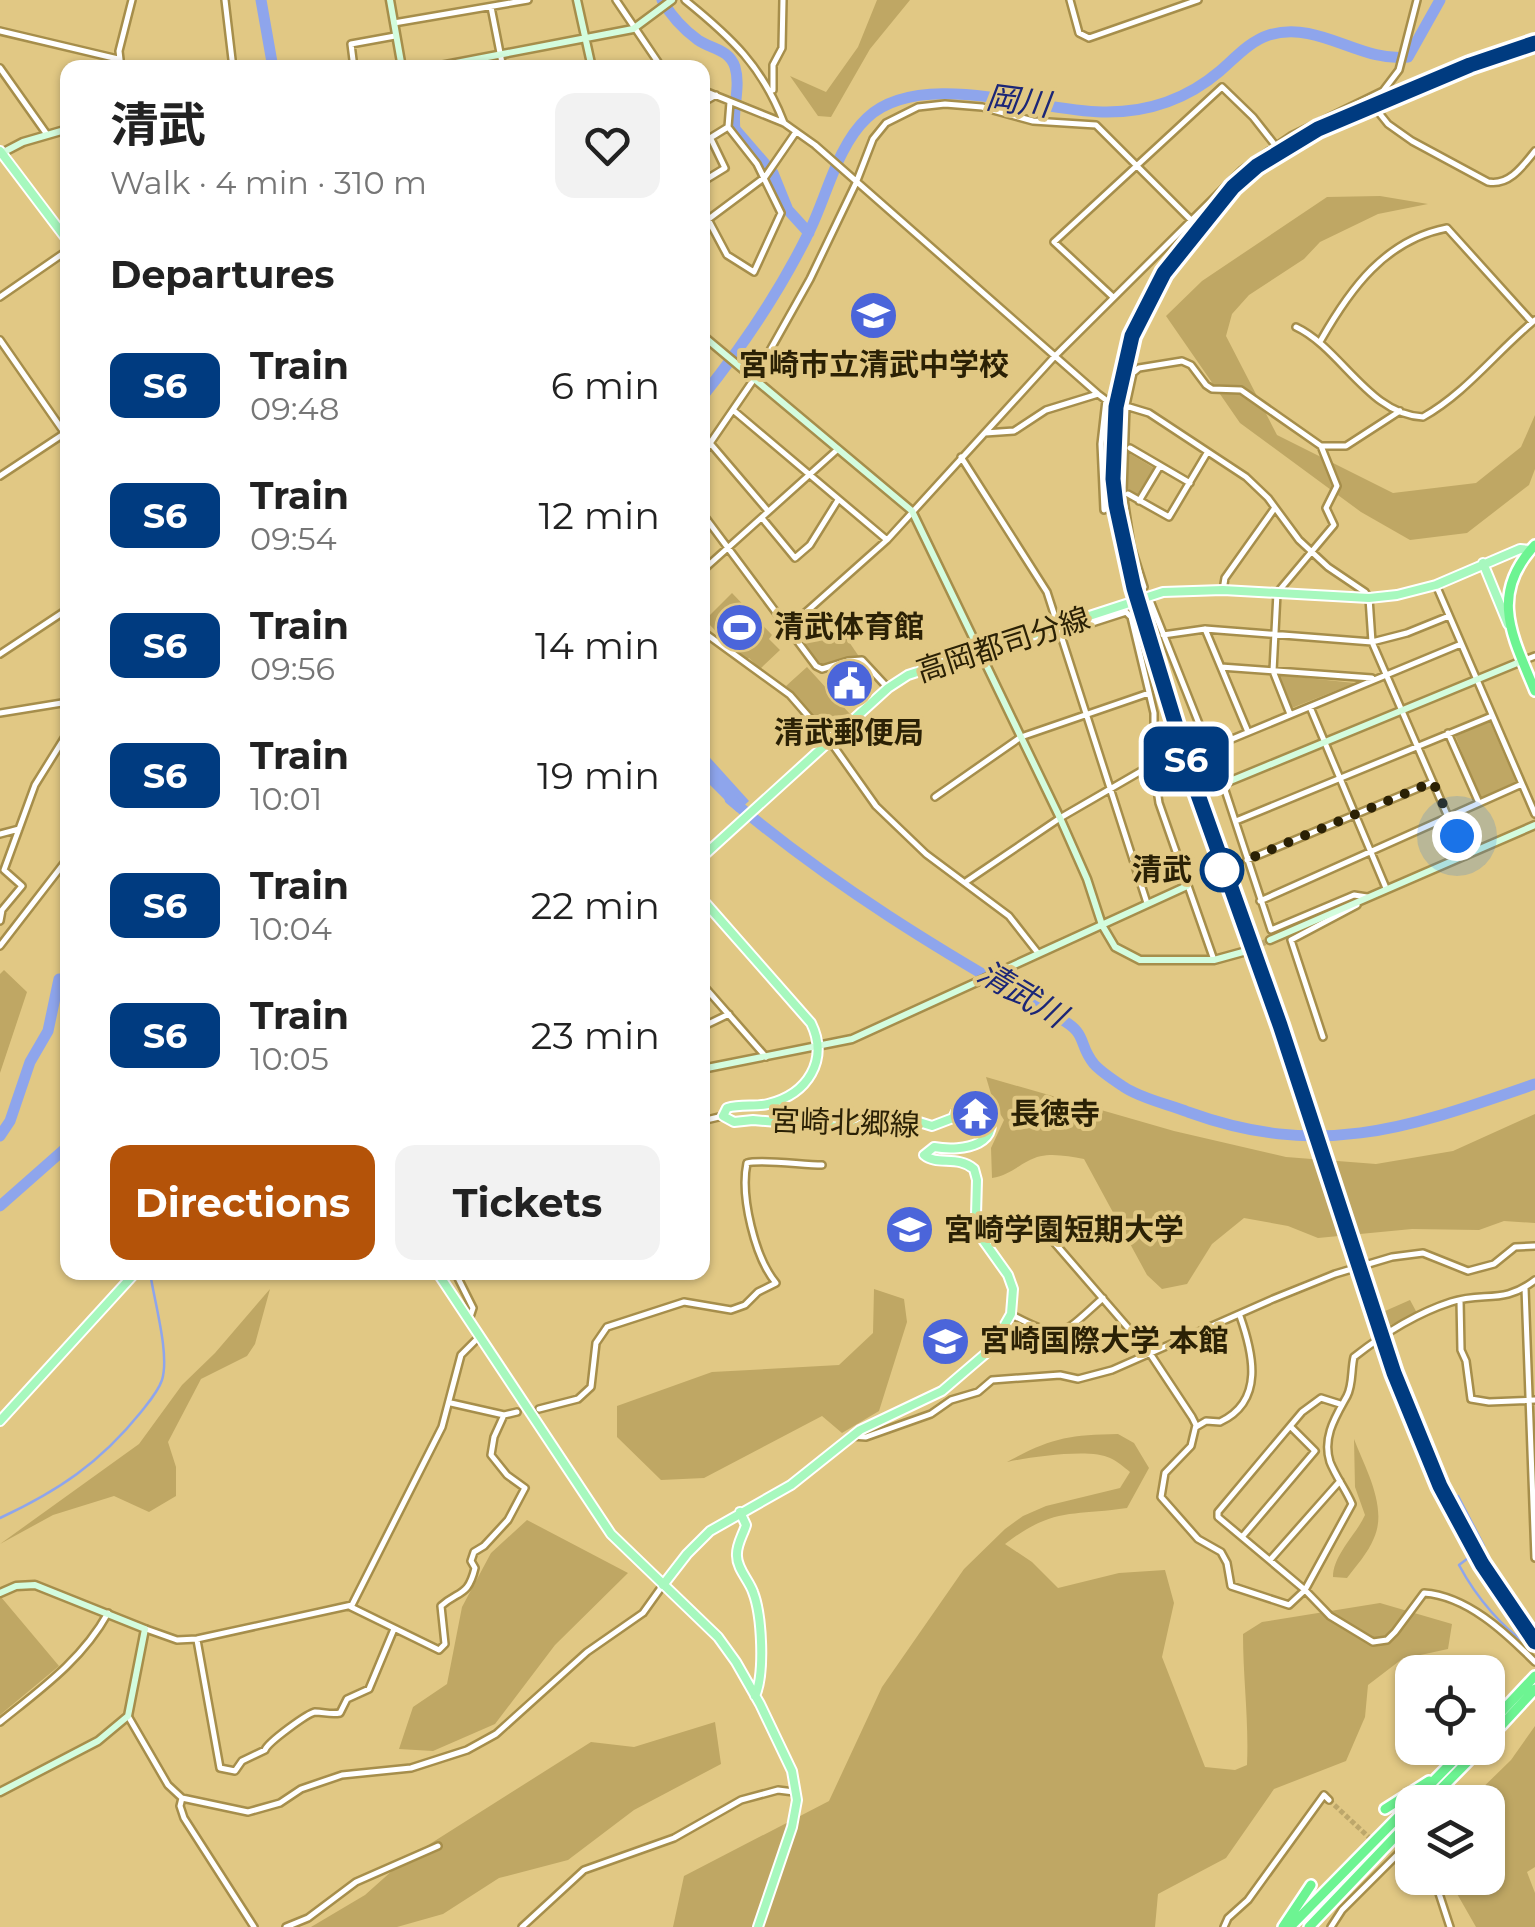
<!DOCTYPE html>
<meta charset="utf-8">
<style>
:root{--surface:#fff;--page:#f2f2f2;--text:#222;--muted:#767676;--accent:#b45309}
body{margin:0;font-family:Montserrat,"Noto Sans JP",sans-serif;background:var(--page);color:var(--text);height:100vh;display:flex;flex-direction:column;font-size:38px;white-space:nowrap}
*{box-sizing:border-box;margin:0}
p{font-size:32px;color:var(--muted)}
.icon{flex:none;width:55px;height:55px;fill:none;stroke:currentColor;stroke-width:2;stroke-linecap:round;stroke-linejoin:round}
.map{position:relative;flex:1;overflow:hidden}
.drawer{position:absolute;left:60px;top:60px;width:650px;height:1220px;display:flex;flex-direction:column;background:var(--surface);border-radius:20px;box-shadow:0 2px 8px #0004}
.drawer>*{flex:none}
.badge{padding:0 20px;border-radius:15px;font-size:35px;line-height:65px}
.fabs{position:absolute;left:1395px;top:1655px;display:grid;gap:20px}
.fabs a{display:grid;place-items:center;width:110px;height:110px;border-radius:20px;background:var(--surface);box-shadow:0 2px 8px #0004;font-size:50px}
.you{position:absolute;width:50px;height:50px;margin:-25px;border:8px solid #fff;border-radius:50%;background:#1a73e8;box-shadow:0 0 0 15px #1a73e833}
.map>.badge{position:absolute;translate:-50% -50%;box-shadow:0 0 0 5px #fff}
h2{padding:0 50px;font-size:38px;line-height:90px}
.round{display:grid;place-items:center;flex:none;width:105px;height:105px;border-radius:20px;background:var(--page)}
.summary{display:flex;align-items:center;justify-content:space-between;height:170px;padding:0 50px}
h1{font-size:48px;font-weight:700;line-height:75px}
.primary-button{display:flex;gap:20px;margin-top:auto;padding:20px 50px}
.primary-button a{flex:1;height:115px;border-radius:20px;background:var(--accent);color:#fff;font-size:40px;font-weight:700;line-height:115px;text-align:center}
.primary-button a+a{background:var(--page);color:var(--text)}
ul{padding:0;list-style:none}
li{display:flex;align-items:center;gap:30px;height:130px;padding:0 50px}
li div{flex:1}
li b{display:block;font-size:38px}
li em{font-style:normal}
li .badge{min-width:110px;font-weight:700;text-align:center}
.map>svg:first-child{display:block}
</style>
<div class="map">
<svg width="1535" height="1927" viewBox="0 0 1535 1927">
<rect width="100%" height="100%" fill="#e1c884"/>
<!-- green -->
<path fill="#bfa764" d="M 877,0 L 910,0 L 870,49 L 831,117 L 818,116 L 790,76 L 826,92 L 858,47 Z
M 1380,196 L 1428,204 L 1378,214 L 1320,242 L 1304,259 L 1249,295 L 1232,314 L 1226,336 L 1277,435 L 1393,493 L 1476,483 L 1521,447 L 1535,415 L 1535,469 L 1529,485 L 1467,533 L 1410,540 L 1361,512 L 1240,423 L 1166,316 L 1202,281 L 1327,197 Z
M 1127,452 L 1154,468 L 1137,495 L 1127,488 Z
M 732,593 L 772,635 L 769,639 L 780,650 L 760,669 L 749,658 L 745,661 L 705,620 Z
M 836,631 L 847,639 L 860,658 L 822,667 L 817,664 L 802,646 L 816,635 Z
M 807,667 L 850,714 L 829,733 L 786,686 Z
M 1278,675 L 1355,683 L 1292,708 Z
M 1489,720 L 1516,782 L 1480,798 L 1455,735 Z
M 4,970 L 27,992 L 0,1073 L 0,974 Z
M 986,1077 L 1174,1131 L 1286,1157 L 1376,1164 L 1453,1151 L 1535,1114 L 1535,1223 L 1504,1221 L 1479,1230 L 1412,1229 L 1318,1238 L 1288,1226 L 1244,1218 L 1212,1244 L 1187,1284 L 1162,1289 L 1147,1275 L 1084,1159 C 1065,1156 1046,1151 1028,1161 C 1015,1168 1008,1175 992,1178 L 991,1148 L 1004,1120 L 994,1104 Z
M 270,1289 L 255,1344 L 247,1356 L 201,1379 L 168,1442 L 176,1467 L 176,1496 L 149,1512 L 114,1496 L 53,1515 L 0,1544 L 139,1444 L 182,1385 L 215,1353 Z
M 874,1289 L 904,1299 L 907,1322 L 879,1411 L 842,1433 L 822,1416 L 704,1478 L 661,1480 L 617,1437 L 617,1406 L 712,1372 L 839,1365 L 873,1333 Z
M 1410,1300 L 1417,1313 L 1375,1332 L 1370,1328 L 1367,1319 Z
M 1118,1434 L 1134,1443 L 1149,1468 L 1127,1508 C 1072,1516 1053,1507 1005,1544 L 1032,1562 L 1058,1588 L 1119,1573 L 1165,1570 L 1174,1603 L 1162,1657 L 1205,1767 L 1235,1770 L 1247,1765 C 1249,1720 1243,1679 1243,1634 L 1262,1622 L 1380,1603 L 1452,1624 L 1448,1649 L 1402,1659 L 1368,1685 L 1365,1717 L 1346,1761 L 1274,1789 L 1226,1858 L 1158,1894 L 1155,1927 L 673,1927 L 684,1876 L 829,1801 L 882,1687 L 964,1569 L 1005,1529 L 1023,1516 L 1046,1506 L 1120,1488 L 1130,1472 C 1124,1467 1117,1461 1110,1458 C 1091,1448 1030,1457 1007,1462 C 1051,1438 1068,1435 1118,1434 Z
M 1354,1439 C 1365,1468 1388,1507 1374,1538 C 1368,1553 1356,1566 1347,1578 L 1333,1577 C 1333,1555 1356,1535 1365,1515 L 1355,1487 Z
M 527,1520 L 628,1573 L 555,1645 L 495,1724 L 433,1751 L 399,1749 L 413,1707 L 447,1684 L 462,1607 L 491,1553 Z
M 1,1597 L 59,1666 L 0,1715 L 0,1598 Z
M 715,1722 L 721,1764 L 634,1810 L 568,1860 L 499,1878 L 443,1914 L 397,1927 L 311,1927 L 365,1895 L 403,1861 L 591,1742 L 634,1747 Z
M 1535,1726 L 1535,1867 L 1527,1872 L 1535,1893 L 1535,1927 L 1476,1927 L 1448,1878 L 1488,1878 L 1488,1802 L 1468,1802 L 1511,1760 Z"/>
<!-- water -->
<path fill="#8ea5ec" d="M 702,749 L 749,801 L 737,812 L 703,778 Z"/>
<g fill="none" stroke-linecap="round" stroke-linejoin="round">
<!-- stream -->
<path stroke="#8ea5ec" stroke-width="2.5" d="M 1458,1496 L 1484,1546 L 1459,1565 C 1476,1597 1504,1631 1535,1649
M 0,1518 C 58,1491 100,1463 141,1412 C 148,1403 158,1392 162,1380 C 170,1354 154,1301 150,1272"/>
<!-- river -->
<path stroke="#8ea5ec" stroke-width="11" d="M 261,0 L 273,68
M 662,0 C 671,16 683,29 698,40 C 711,49 729,49 735,67 C 741,87 732,109 735,129 L 773,173 L 788,210 L 809,233
M 702,397 C 743,346 780,291 809,232 C 827,196 837,146 867,118 C 920,68 1037,111 1102,112 C 1147,113 1186,100 1220,71 C 1235,58 1250,41 1269,35 C 1319,20 1360,63 1408,57 L 1440,0
M 730,799 C 830,884 945,954 1059,1018 C 1089,1034 1077,1043 1094,1064 C 1101,1072 1115,1081 1124,1087 C 1142,1099 1168,1104 1188,1112 C 1321,1160 1408,1128 1535,1084
M 0,1136 L 10,1121 L 30,1062 L 48,1031 L 59,979 L 68,985
M 0,1206 L 68,1146"/>
<!-- street-tunnel -->
<path stroke="#bda76b" stroke-width="5" stroke-dasharray="5 2.5" stroke-linecap="butt" d="M 1329,1800 L 1389,1856"/>
<!-- secondary-tunnel -->
<path stroke="#bda76b" stroke-width="6" stroke-dasharray="6 3" stroke-linecap="butt" d="M 1243,952 L 1270,940"/>
<defs>
<path id="street" d="M 225,0 L 233,68
M 616,0 L 662,68
M 685,0 C 732,38 762,66 784,123
M 1070,0 L 1079,33 L 1089,38 L 1198,0
M 491,7 L 503,68
M 394,23 L 528,0
M 0,31 L 118,59
M 0,68 L 46,133
M 121,68 L 119,51 L 132,0
M 354,68 L 351,44 L 395,36
M 702,90 L 784,123 L 815,145 L 1098,394 L 1106,400 L 1149,413 L 1246,477 L 1268,498 L 1299,540 L 1328,567 L 1365,592 L 1369,598 L 1372,642 L 1465,856
M 773,90 L 773,65 L 782,48 L 783,0
M 1368,99 L 1388,124 L 1412,141 L 1488,182 C 1509,186 1523,166 1535,151
M 702,103 L 716,95
M 702,143 L 728,127
M 702,182 L 725,168 L 711,139
M 702,208 L 727,255 L 754,272 L 781,213 L 757,164 L 728,127 L 730,102
M 702,224 L 765,177 L 796,132
M 0,297 L 68,250
M 1113,297 L 1054,242 L 1222,87 L 1253,117 L 1275,145
M 1296,327 C 1341,348 1369,415 1423,417 C 1466,393 1497,351 1535,320
M 0,340 L 68,438
M 1321,340 C 1350,289 1385,240 1447,228 L 1532,322
M 733,410 L 887,540
M 985,433 L 1014,431 L 1046,410 L 1098,394
M 710,443 L 768,511
M 1130,448 L 1190,483
M 702,455 L 754,379 L 810,279 L 856,183 L 873,139 L 886,123 L 918,107 L 945,104 L 982,107 L 1033,121 L 1096,125 L 1191,220
M 961,457 L 1047,592 L 1147,903
M 0,476 L 68,431
M 1128,494 L 1169,517 L 1207,453
M 1139,501 L 1160,466
M 1104,510 L 1101,444 L 1106,400
M 702,513 L 816,666 L 822,669 L 848,661 L 862,660 L 888,688
M 762,518 L 795,558 L 810,545 L 838,500
M 702,571 L 838,449
M 1436,585 L 1535,814
M 1144,587 L 1131,546 L 1123,492 L 1126,405 L 1133,373 L 1139,368 L 1182,361 L 1191,365 L 1206,385 L 1212,389 L 1241,390 L 1321,446 L 1346,446 L 1400,411
M 1223,590 L 1225,578 L 1274,509
M 1151,603 L 1223,784 L 1271,930 L 1354,895 L 1367,897
M 787,629 L 887,540 L 1055,356 L 1242,170 L 1291,136 L 1383,91 L 1399,70 L 1417,0
M 1205,629 L 1248,732
M 702,631 L 790,695 L 830,741 L 876,806 L 926,854 L 1009,916 L 1038,953
M 1061,633 L 1126,612 L 1131,617 L 1154,713 L 1154,770 L 1159,803 L 1214,960
M 1163,635 L 1205,629 L 1372,642 L 1407,633 L 1449,616
M 0,654 L 68,609
M 1522,661 L 1535,656
M 1221,667 L 1372,678
M 1310,707 L 1386,888
M 0,713 L 68,702
M 1290,714 L 1273,671 L 1277,593 L 1334,525 L 1326,508 L 1337,486 L 1321,446
M 1448,733 L 1479,803
M 1208,749 L 1461,644
M 935,797 L 1021,737 L 1149,693
M 1236,821 L 1492,716
M 0,834 L 19,829
M 1247,860 L 1433,782
M 967,881 L 1060,818 L 1155,763
M 1260,901 L 1522,784
M 0,921 L 2,910 L 22,886 L 4,870 L 35,785 L 68,732
M 0,946 L 68,858
M 702,984 L 766,1057
M 702,1027 L 729,1014
M 1323,1037 L 1291,940 L 1357,905
M 702,1121 L 723,1116
M 1040,1226 L 1149,1352 L 1192,1417 L 1196,1425 L 1191,1446 L 1165,1473 L 1161,1497 L 1198,1539 L 1221,1552 L 1227,1563 L 1231,1586 L 1289,1605 L 1305,1590 L 1352,1504 C 1346,1490 1336,1477 1330,1462 C 1322,1437 1336,1416 1347,1396 C 1353,1385 1351,1369 1354,1357 C 1382,1335 1417,1313 1451,1302 C 1484,1291 1503,1305 1535,1280
M 455,1272 L 473,1308 L 469,1320
M 1525,1288 L 1535,1558
M 1460,1300 L 1461,1350 L 1466,1361 L 1471,1399 L 1489,1402 L 1535,1400
M 1012,1315 C 1064,1342 1061,1335 1103,1298
M 451,1403 L 504,1415 L 517,1412
M 1340,1404 L 1321,1398 L 1302,1412 L 1218,1512 L 1218,1517 L 1305,1590 L 1330,1616 L 1373,1642 L 1387,1640 L 1395,1632 L 1424,1593 C 1467,1596 1505,1632 1535,1662
M 539,1409 L 578,1399 L 591,1387 L 596,1343 L 607,1327 L 684,1302 L 731,1310 L 745,1305 L 758,1292 L 776,1283 C 755,1258 740,1196 747,1163 C 761,1159 803,1165 822,1165
M 1220,1422 C 1265,1401 1253,1353 1240,1316
M 1196,1427 L 1206,1421 L 1220,1422
M 851,1436 L 866,1437 L 931,1414 L 951,1400 L 978,1392 L 992,1380 L 1060,1375 L 1078,1379 L 1112,1370 L 1273,1299 L 1335,1274 L 1392,1257 L 1423,1253 L 1468,1271 L 1494,1264 L 1515,1247 L 1535,1246
M 1242,1537 L 1315,1451 L 1291,1427
M 1270,1560 L 1340,1481
M 351,1607 L 439,1650 L 445,1644 L 441,1606 C 459,1590 468,1597 475,1568 L 471,1561 L 474,1552 L 484,1546 L 508,1520 L 525,1488 L 507,1475 L 491,1455 L 494,1437 L 504,1415
M 146,1629 L 177,1640 L 197,1639 L 352,1605 L 442,1427 L 461,1355 L 479,1337
M 197,1640 L 220,1768 L 235,1771 L 242,1761 L 265,1750 C 268,1742 308,1713 315,1712 C 324,1712 331,1715 340,1713 L 347,1699 L 369,1689 L 394,1629
M 128,1716 L 168,1785 L 182,1798 L 248,1812 L 280,1803 L 301,1789 L 342,1775 L 411,1768 L 467,1750 L 496,1734 L 587,1652 L 643,1613 L 663,1585
M 0,1722 C 41,1689 82,1660 108,1613
M 182,1798 L 180,1806 L 184,1818 L 254,1927
M 1434,1878 L 1450,1927
M 286,1927 L 308,1918 L 356,1882 L 438,1846
M 522,1927 L 584,1870 L 674,1838 L 741,1800 L 778,1790 L 794,1792
M 1224,1927 L 1228,1918 L 1248,1900 L 1324,1795 L 1329,1800
M 1331,1927 L 1342,1910 L 1412,1840"/>
<path id="secondary" d="M 390,0 L 402,68
M 577,0 L 592,68
M 430,68 L 633,29 L 672,0
M 0,154 L 23,142 L 68,129
M 702,335 L 912,511 L 1060,818 L 1087,879 L 1102,925 L 1115,947 L 1140,960 L 1214,960 L 1243,952
M 1223,784 L 1522,661
M 1270,940 L 1535,825
M 702,1069 L 852,1039 L 1187,886
M 0,1593 L 16,1586 L 35,1585 L 145,1629 L 128,1716 L 98,1741 L 0,1792"/>
<path id="primary" d="M 0,151 L 68,241
M 1483,563 L 1508,624
M 702,857 L 888,688 L 908,675 L 1163,592 L 1223,590 L 1369,598 L 1397,595 L 1436,585 L 1520,549 L 1530,550
M 437,1272 L 611,1534 L 718,1637 L 736,1662 L 760,1704 L 792,1771 L 797,1800 L 792,1827 L 758,1927
M 0,1421 L 136,1272
M 740,1512 L 746,1525 C 743,1535 736,1545 737,1556 C 737,1569 749,1580 753,1592 C 762,1615 765,1674 755,1696
M 663,1585 L 687,1554 L 710,1531 L 791,1485 L 860,1430 L 942,1391 L 991,1349 L 1011,1314 L 1013,1289 L 1008,1275 L 983,1240 L 976,1215 L 977,1180 L 974,1169 C 958,1155 937,1166 924,1155 L 934,1147 C 963,1152 1007,1145 985,1105 L 968,1100 L 960,1104 L 953,1118 L 932,1126 L 916,1121 L 904,1124 L 892,1120 L 851,1128 L 753,1120 L 734,1122 L 723,1116 L 727,1108 C 741,1104 755,1107 768,1104 C 808,1094 829,1060 811,1023 L 702,899"/>
<path id="highway" d="M 1535,545 C 1488,595 1513,637 1535,691
M 1488,1726 L 1535,1676
M 1488,1740 L 1535,1689
M 1428,1802 L 1481,1748
M 1385,1809 L 1429,1781
M 1283,1927 L 1311,1885
M 1290,1927 L 1466,1748
M 1309,1927 L 1412,1819"/>
</defs>
<!-- street casing -->
<use href="#street" stroke="#a68e4b" stroke-width="10"/>
<!-- secondary casing -->
<use href="#secondary" stroke="#a68e4b" stroke-width="11"/>
<!-- primary casing -->
<use href="#primary" stroke="#fff" stroke-width="12"/>
<!-- highway casing -->
<use href="#highway" stroke="#fff" stroke-width="14"/>
<!-- street -->
<use href="#street" stroke="#fff" stroke-width="5"/>
<!-- secondary -->
<use href="#secondary" stroke="#d3fcde" stroke-width="6"/>
<!-- primary -->
<use href="#primary" stroke="#a7f8be" stroke-width="8"/>
<!-- highway -->
<use href="#highway" stroke="#6df492" stroke-width="9"/>
<defs>
<path id="rail" d="M 1338,1196 C 1282,1031 1221,869 1170,702 C 1140,603 1105,512 1116,407 C 1125,320 1188,216 1259,165 C 1335,110 1446,73 1535,43
M 1394,1373 C 1431,1474 1475,1553 1535,1642"/>
</defs>
<!-- rail casing -->
<use href="#rail" stroke="#4c3f1c" stroke-width="6"/>
<!-- rail -->
<use href="#rail" stroke="#e1c884" stroke-width="2.5" stroke-dasharray="8" stroke-linecap="butt"/>
</g>
<g fill="none" stroke-linecap="round" stroke-linejoin="round">
<defs>
<path id="line" d="M 1535,43 L 1470,65 L 1318,129 L 1257,166 L 1233,187 L 1164,273 L 1132,336 L 1116,407 L 1113,479 L 1116,505 L 1134,588 L 1191,775 L 1280,1025 L 1394,1373 L 1440,1486 L 1482,1564 L 1535,1642"/>
</defs>
<!-- line casing -->
<use href="#line" stroke="#fff" stroke-width="22"/>
<!-- line -->
<use href="#line" stroke="#003b80" stroke-width="15"/>
<!-- walk -->
<path stroke="#2b2105" stroke-width="10" stroke-dasharray="0 18" d="M 1222,870 L 1433,782 L 1457,836"/>
</g>
<!-- icons -->
<defs>
<symbol id="school-disc" viewBox="-11 -11 22 22"><circle r="9.5" fill="#4b65da" stroke="#e1c884"/><path d="M0-5L7-2L0 1L-7-2ZM-4 1L0 2.5L4 1V4Q0 6-4 4Z" fill="#fff"/></symbol>
<symbol id="stadium-disc" viewBox="-11 -11 22 22"><circle r="9.5" fill="#4b65da" stroke="#e1c884"/><path d="M0-5a6.5 5 0 1 0 0 10a6.5 5 0 1 0 0-10ZM-3.5-1.8h7v3.6h-7Z" fill="#fff"/></symbol>
<symbol id="civic-disc" viewBox="-11 -11 22 22"><circle r="9.5" fill="#4b65da" stroke="#e1c884"/><path d="M-.6-6.5H3V-4.5H.6V-3L4-1V1h2V6H-6V1h2V-1L-.6-3ZM-1.2 2.5V6h2.4V2.5Z" fill="#fff"/></symbol>
<symbol id="temple-disc" viewBox="-11 -11 22 22"><circle r="9.5" fill="#4b65da" stroke="#e1c884"/><path d="M0-6L5-2H3V0L6.5 2.5H4V6H1.5V3h-3V6H-4V2.5H-6.5L-3 0V-2H-5Z" fill="#fff"/></symbol>
<symbol id="university-disc" viewBox="-11 -11 22 22"><circle r="9.5" fill="#4b65da" stroke="#e1c884"/><path d="M0-5L7-2L0 1L-7-2ZM-4 1L0 2.5L4 1V4Q0 6-4 4Z" fill="#fff"/></symbol>
</defs>
<g fill-rule="evenodd">
<use href="#school-disc" x="846" y="288" width="55" height="55"/>
<use href="#stadium-disc" x="712" y="600" width="55" height="55"/>
<use href="#civic-disc" x="822" y="656" width="55" height="55"/>
<use href="#temple-disc" x="948" y="1086" width="55" height="55"/>
<use href="#university-disc" x="882" y="1202" width="55" height="55"/>
<use href="#university-disc" x="918" y="1314" width="55" height="55"/>
</g>
<!-- markers -->
<circle fill="#fff" stroke="#003b80" stroke-width="5" cx="1222" cy="870" r="20"/>
<g text-anchor="middle" stroke-width="8" stroke-linejoin="round" paint-order="stroke">
<!-- poi labels -->
<g font-size="30" font-weight="bold" fill="#2b2105" stroke="#e1c884" text-anchor="start">
<text x="874" y="375" text-anchor="middle">宮崎市立清武中学校</text>
<text x="774" y="637">清武体育館</text>
<text x="849" y="743" text-anchor="middle">清武郵便局</text>
<text x="1010" y="1124">長徳寺</text>
<text x="944" y="1240">宮崎学園短期大学</text>
<text x="980" y="1351">宮崎国際大学 本館</text>
</g>
<!-- street labels -->
<g font-size="30" fill="#2b2105" stroke="#e1c884">
<text transform="translate(1003 645) rotate(-18)" y="10">高岡都司分線</text>
<text transform="translate(845 1123) rotate(2)" y="10">宮崎北郷線</text>
</g>
<!-- stop labels -->
<g font-size="30" font-weight="bold" fill="#2b2105" stroke="#e1c884" text-anchor="end">
<text x="1192" y="880">清武</text>
</g>
<!-- water labels -->
<g font-size="32" font-style="italic" fill="#1b2677" stroke="#e1c884">
<text transform="translate(1018 101) rotate(7)" y="11">岡川</text>
<text transform="translate(1022 994) rotate(31)" y="11">清武川</text>
</g>
</g>
</svg>
<div class="fabs">
<a><svg class="icon" aria-label="locate" viewBox="0 0 24 24"><circle cx="12" cy="12" r="6"/><path d="M12 2v4M12 18v4M2 12h4M18 12h4"/></svg></a>
<a><svg class="icon" aria-label="layers" viewBox="0 0 24 24"><path d="M12 4l9 5-9 5-9-5zM3 14l9 5 9-5"/></svg></a>
</div>
<div class="you" style="left:1457px;top:836px"></div>
<b class="badge" style="left:1186px;top:759px;background:#003b80;color:#fff">S6</b>
<section class="drawer">
<div class="summary"><div><h1>清武</h1><p>Walk · 4 min · 310 m</p></div><a class="round"><svg class="icon" aria-label="heart" viewBox="0 0 24 24"><path d="M12 20l-8-8c-3-5 5-10 8-4 3-6 11-1 8 4z"/></svg></a></div>
<h2>Departures</h2>
<ul>
<li><span class="badge" style="background:#003b80;color:#fff">S6</span><div><b>Train</b><p>09:48</p></div><em>6 min</em></li>
<li><span class="badge" style="background:#003b80;color:#fff">S6</span><div><b>Train</b><p>09:54</p></div><em>12 min</em></li>
<li><span class="badge" style="background:#003b80;color:#fff">S6</span><div><b>Train</b><p>09:56</p></div><em>14 min</em></li>
<li><span class="badge" style="background:#003b80;color:#fff">S6</span><div><b>Train</b><p>10:01</p></div><em>19 min</em></li>
<li><span class="badge" style="background:#003b80;color:#fff">S6</span><div><b>Train</b><p>10:04</p></div><em>22 min</em></li>
<li><span class="badge" style="background:#003b80;color:#fff">S6</span><div><b>Train</b><p>10:05</p></div><em>23 min</em></li>
</ul>
<div class="primary-button"><a>Directions</a><a>Tickets</a></div>
</section>
</div>
